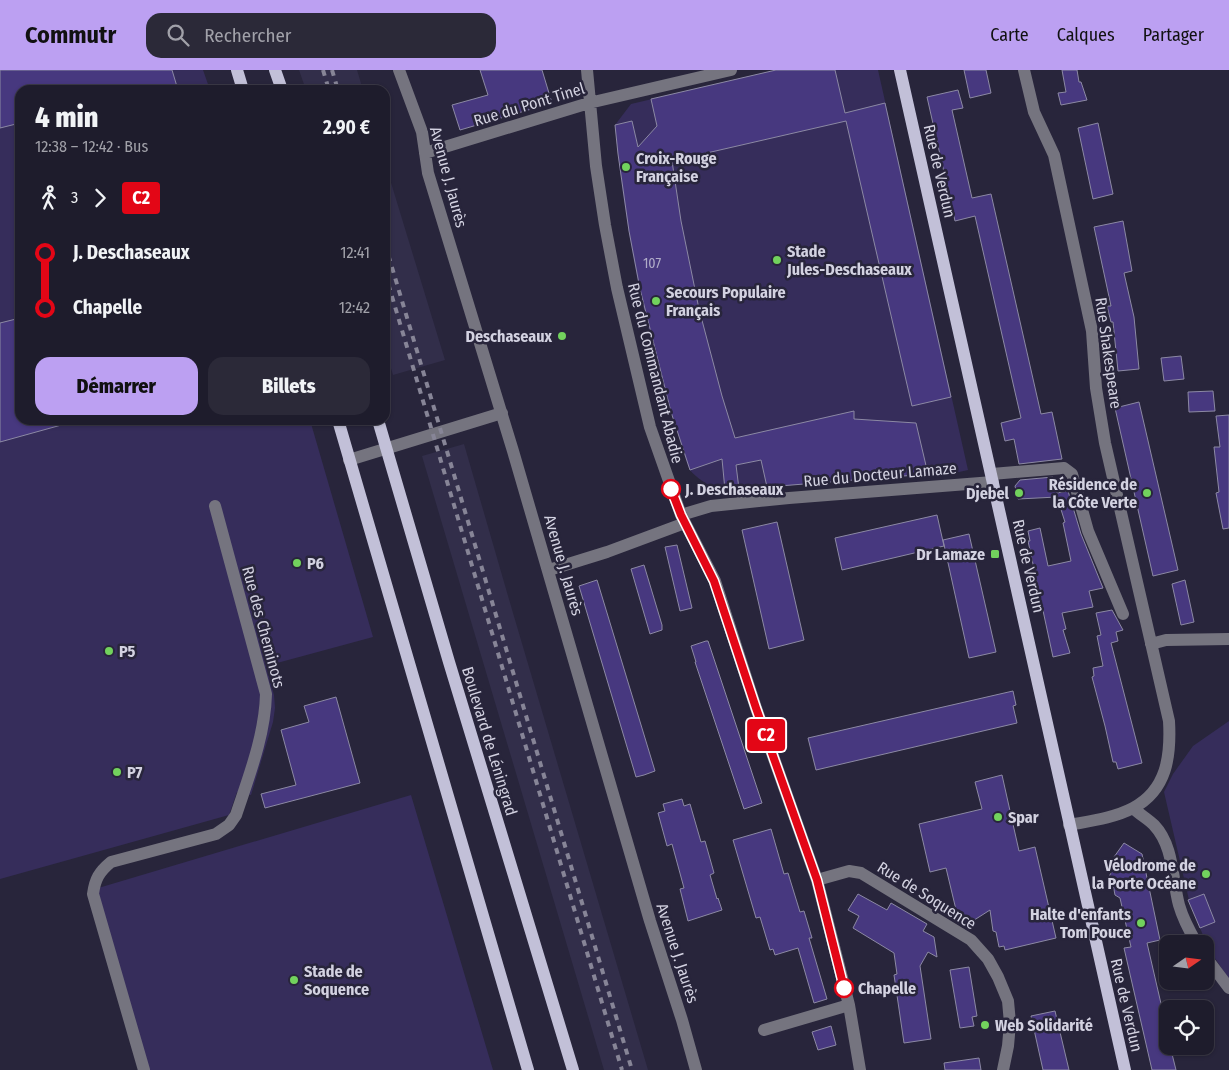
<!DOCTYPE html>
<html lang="fr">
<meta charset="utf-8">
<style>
:root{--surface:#1e1c2c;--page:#2b2938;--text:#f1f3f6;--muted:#a1a1a9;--line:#3c3a48;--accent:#bca0f2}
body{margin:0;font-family:"Fira Sans Condensed",sans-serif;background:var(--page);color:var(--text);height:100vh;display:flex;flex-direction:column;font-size:19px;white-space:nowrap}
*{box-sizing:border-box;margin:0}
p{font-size:16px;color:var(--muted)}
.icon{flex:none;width:28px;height:28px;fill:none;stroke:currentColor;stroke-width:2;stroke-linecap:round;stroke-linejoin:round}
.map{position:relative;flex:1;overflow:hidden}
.drawer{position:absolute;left:15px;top:15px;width:375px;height:340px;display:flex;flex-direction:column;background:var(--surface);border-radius:15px;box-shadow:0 1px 4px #0004,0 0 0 1px var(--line)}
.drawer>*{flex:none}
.badge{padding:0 10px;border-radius:4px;font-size:18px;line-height:32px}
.needle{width:32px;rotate:76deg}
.controls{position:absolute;left:1159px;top:865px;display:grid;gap:10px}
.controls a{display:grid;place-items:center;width:55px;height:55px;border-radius:10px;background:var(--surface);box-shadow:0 1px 4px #0004,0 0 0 1px var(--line);font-size:25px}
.map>.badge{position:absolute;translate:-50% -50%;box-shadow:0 0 0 2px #fff}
.legs{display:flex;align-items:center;gap:8px;height:55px;padding:0 20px;font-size:16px}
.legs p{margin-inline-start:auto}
.overview{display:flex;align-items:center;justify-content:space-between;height:85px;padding:0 20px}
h1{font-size:28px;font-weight:800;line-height:38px}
.cta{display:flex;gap:10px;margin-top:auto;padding:10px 20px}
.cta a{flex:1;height:58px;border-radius:15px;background:var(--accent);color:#111;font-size:20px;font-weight:800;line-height:58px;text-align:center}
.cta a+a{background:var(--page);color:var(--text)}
ul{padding:0 20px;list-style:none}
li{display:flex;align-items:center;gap:18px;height:55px;font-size:19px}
li i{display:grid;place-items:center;width:8px;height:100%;margin:0 6px;background:currentColor}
li i::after{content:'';width:12px;height:12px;margin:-6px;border:4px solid;border-radius:50%;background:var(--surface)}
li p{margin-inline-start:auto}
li:first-child i{background:linear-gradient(#0000 50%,currentColor 0)}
li:last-child i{background:linear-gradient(currentColor 50%,#0000 0)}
header{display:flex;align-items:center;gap:30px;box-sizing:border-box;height:70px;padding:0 25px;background:var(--accent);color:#111}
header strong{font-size:24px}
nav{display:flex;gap:28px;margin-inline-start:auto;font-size:18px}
.search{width:350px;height:45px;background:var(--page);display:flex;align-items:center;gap:12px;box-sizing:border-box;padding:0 18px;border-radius:15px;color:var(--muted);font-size:19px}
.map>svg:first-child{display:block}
</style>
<header>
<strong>Commutr</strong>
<div class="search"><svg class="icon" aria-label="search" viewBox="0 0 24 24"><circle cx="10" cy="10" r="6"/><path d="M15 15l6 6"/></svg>Rechercher</div>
<nav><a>Carte</a><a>Calques</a><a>Partager</a></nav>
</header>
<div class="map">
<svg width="1229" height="1000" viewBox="0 0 1229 1000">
<rect width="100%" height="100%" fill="#28253b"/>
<!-- built -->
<path fill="#322e4a" d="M 299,0 L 357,0 L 363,20 L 306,20 Z
M 385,93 L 445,290 L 393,305 L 385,278 Z
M 464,374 L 513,543 L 648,1000 L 604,1000 L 422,386 Z"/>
<!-- green -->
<path fill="#362d5b" d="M 0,0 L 203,0 L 210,20 L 20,20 L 20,350 L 310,350 L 373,567 L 266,596 L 274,625 L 275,638 L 273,652 L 251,725 L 237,722 L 229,745 L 0,809 Z
M 776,0 L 878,0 L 968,400 L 959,402 L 717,421 C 710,416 695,407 690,400 C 686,394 678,362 675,353 C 644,257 624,155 615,55 L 631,34 Z
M 1229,651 L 1229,909 L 1208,878 L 1189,830 L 1164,722 L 1173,704 L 1193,676 Z
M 411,725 L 493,1000 L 149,1000 L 95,819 Z"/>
<!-- building -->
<path fill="#47387f" stroke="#8c89a4" d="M 0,0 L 172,0 L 178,20 L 20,20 L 20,53 L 0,58 Z
M 480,0 L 542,0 L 552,33 L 460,60 L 452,35 L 488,25 Z
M 776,0 L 835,0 L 845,43 L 885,33 L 951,327 L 912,336 L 846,51 L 672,91 L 681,151 L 699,239 L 722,326 L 735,368 L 854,341 L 854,349 L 916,353 L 928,404 L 767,417 L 761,390 L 736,395 L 739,419 L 725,420 L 722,389 L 690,400 L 671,342 L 640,219 L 629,161 L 618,84 L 615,55 L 632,51 L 638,77 L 657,56 L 651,29 Z
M 964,0 L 986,0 L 991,23 L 970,28 Z
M 1062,0 L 1077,0 L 1079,12 L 1081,12 L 1087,30 L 1061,35 L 1058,23 L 1066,22 Z
M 958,20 L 963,38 L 952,40 L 972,128 L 991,124 L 1041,344 L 1052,342 L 1062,389 L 1019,394 L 1014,369 L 1005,371 L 1001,353 L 1021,348 L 1015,322 L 975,146 L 955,151 L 927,27 Z
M 1098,53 L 1113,124 L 1093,129 L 1078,58 Z
M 1123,151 L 1132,201 L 1124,203 L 1134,247 L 1139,299 L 1118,301 L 1113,252 L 1111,252 L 1107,236 L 1111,236 L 1094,157 Z
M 20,248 L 20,350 L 65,350 L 65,354 L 0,372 L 0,253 Z
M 1181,286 L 1184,309 L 1164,311 L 1161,288 Z
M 1213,321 L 1215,341 L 1189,342 L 1188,322 Z
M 1139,332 L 1178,500 L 1153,506 L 1115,338 Z
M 1229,345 L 1229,458 L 1223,459 L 1216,423 L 1219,422 L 1214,377 L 1220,377 L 1216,346 Z
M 1053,407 L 1057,423 L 1068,421 L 1081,464 L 1103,518 L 1089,521 L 1093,537 L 1062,543 L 1066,559 L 1063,560 L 1070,583 L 1053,587 L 1028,471 L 1030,471 L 1028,461 L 1040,458 L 1048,496 L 1071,491 L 1063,453 L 1065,452 L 1057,427 L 1018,429 L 1015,416 L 1020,410 Z
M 937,445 L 944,476 L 842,500 L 835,468 Z
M 777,452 L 804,570 L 769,579 L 742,460 Z
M 969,464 L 996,582 L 969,588 L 943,470 Z
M 677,475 L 692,538 L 680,541 L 665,477 Z
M 644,495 L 662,555 L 662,560 L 650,564 L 631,499 Z
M 597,510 L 655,701 L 644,705 L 636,707 L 579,516 Z
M 1185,510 L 1194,552 L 1181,555 L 1172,514 Z
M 1112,540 L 1123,560 L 1116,562 L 1118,571 L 1111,573 L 1142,693 L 1118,699 L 1116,692 L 1113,692 L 1105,656 L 1092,607 L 1094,606 L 1093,598 L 1103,596 L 1097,566 L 1101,565 L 1096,543 Z
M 706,571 L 708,571 L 762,733 L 744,739 L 695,592 L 696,592 L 691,576 Z
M 1013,621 L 1016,635 L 1013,636 L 1017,653 L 816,700 L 808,668 Z
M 336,627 L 360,713 L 265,738 L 261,724 L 296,715 L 281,660 L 309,652 L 304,636 Z
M 1002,705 L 1019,781 L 1035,777 L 1056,868 L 1005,880 L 1004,876 L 999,877 L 996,862 L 993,861 L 990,840 L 968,854 L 958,848 L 946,798 L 930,802 L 919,754 L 982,739 L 975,712 Z
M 682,729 L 684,736 L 690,734 L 701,772 L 705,771 L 714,803 L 710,805 L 717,829 L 718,828 L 722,840 L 688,851 L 680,819 L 684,818 L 672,774 L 667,776 L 658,743 L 665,741 L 663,734 Z
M 771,759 L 784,804 L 788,803 L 800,842 L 804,841 L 812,868 L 809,868 L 827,929 L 814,933 L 798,878 L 775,885 L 773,879 L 770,880 L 760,847 L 756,848 L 733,770 Z
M 1124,773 L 1142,784 L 1160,870 L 1147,873 L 1168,964 L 1168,976 L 1170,976 L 1176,1000 L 1152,1000 L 1124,878 L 1131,877 L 1120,828 L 1115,825 L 1112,809 L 1109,807 L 1114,796 L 1112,796 L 1116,789 L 1114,787 Z
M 858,824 L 887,840 L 891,833 L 927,854 L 923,861 L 934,867 L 937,887 L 928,882 L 920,896 L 931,969 L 904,973 L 894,905 L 897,904 L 894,883 L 853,858 L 859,846 L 848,840 Z
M 1204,824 L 1215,852 L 1200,858 L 1188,830 Z
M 969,897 L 977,946 L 972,947 L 974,956 L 960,958 L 950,900 Z
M 1055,941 L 1069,1000 L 1043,1000 L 1031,946 Z
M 831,956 L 836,975 L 818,980 L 812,962 Z
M 979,988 L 981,1000 L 945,1000 L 944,993 Z"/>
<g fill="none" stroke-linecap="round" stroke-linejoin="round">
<!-- minor -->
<path stroke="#75747f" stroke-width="12" d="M 399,0 L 422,62 L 428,103 L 513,381 L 650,851 L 682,950 L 696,1000
M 587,0 L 596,96 L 605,155 L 617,218 L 650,357 L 681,445 L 715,511 L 756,638 L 817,810 L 849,935 L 860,1000
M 1024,0 L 1034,42 L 1054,85 L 1092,261 L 1096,318 L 1105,373 L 1169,651 C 1171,686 1167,720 1133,738 C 1114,748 1090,751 1069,755
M 425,83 L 589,33 L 731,0
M 349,390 L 502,343
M 992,404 L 1064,398 L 1072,404 L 1088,461 L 1123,544
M 681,445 L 711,436 L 789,428 L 993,412
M 549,500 L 607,482 L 685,453
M 1151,574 L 1166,570 L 1229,569
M 1133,738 C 1139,744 1148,749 1154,755 C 1174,776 1172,809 1179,835 C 1183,849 1190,862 1197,874
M 817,810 L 849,801 L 861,803 L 971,870 L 988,889 L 998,907 L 1008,931 L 1010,953 L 1008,976 L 1003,1000
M 1205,886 L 1229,918
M 764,960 L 849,935
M 144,1000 L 93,824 C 95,809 99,802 111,792 L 216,764 L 229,755 L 236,745 C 249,706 265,665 266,624 L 215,436"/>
<!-- major -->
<path stroke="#c2c0d8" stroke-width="12" d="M 237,0 L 243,20
M 275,0 L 282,20
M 900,0 L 1125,1000
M 338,350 L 528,1000
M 378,350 L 449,592 L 573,1000"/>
<!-- rail -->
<path stroke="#878597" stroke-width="4" stroke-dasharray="6 6" stroke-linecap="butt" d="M 323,0 L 329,20
M 332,0 L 338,20
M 385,174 L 632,1000
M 385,203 L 622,1000"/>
</g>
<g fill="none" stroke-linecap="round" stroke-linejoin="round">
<defs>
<path id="line-1" d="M 671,419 L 681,445 L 714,511 L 756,638 L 817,810 L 844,918"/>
</defs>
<!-- line-1 casing -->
<use href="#line-1" stroke="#fff" stroke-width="11"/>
<!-- line-1 -->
<use href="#line-1" stroke="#e30616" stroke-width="8"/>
</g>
<!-- markers -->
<g fill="#72d25d" stroke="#28253b" stroke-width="2">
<circle cx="626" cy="97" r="5"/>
<circle cx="777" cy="190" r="5"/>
<circle cx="656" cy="231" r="5"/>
<circle cx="562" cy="266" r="5"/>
<circle cx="1019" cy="423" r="5"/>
<circle cx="1147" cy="423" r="5"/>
<rect x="990" y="479" width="10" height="10" rx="2.5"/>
<circle cx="297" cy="493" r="5"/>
<circle cx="109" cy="581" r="5"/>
<circle cx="117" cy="702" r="5"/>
<circle cx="998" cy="747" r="5"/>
<circle cx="1206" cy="804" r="5"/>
<circle cx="1141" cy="853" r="5"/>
<circle cx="294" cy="910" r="5"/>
<circle cx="985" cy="955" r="5"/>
</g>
<g fill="#fff" stroke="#e30616" stroke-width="2.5">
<circle cx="671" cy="419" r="9"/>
<circle cx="844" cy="918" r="9"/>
</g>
<g text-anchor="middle" stroke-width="5" stroke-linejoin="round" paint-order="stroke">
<!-- number labels -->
<g font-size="14" fill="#b0acc8">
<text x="652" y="198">107</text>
</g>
<!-- street labels -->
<g font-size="16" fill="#d3d2e1" stroke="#28253b">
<text transform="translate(529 34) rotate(-17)" y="6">Rue du Pont Tinel</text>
<text transform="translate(940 101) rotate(77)" y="6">Rue de Verdun</text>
<text transform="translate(449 107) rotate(75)" y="6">Avenue J. Jaurès</text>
<text transform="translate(1109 283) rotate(82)" y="6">Rue Shakespeare</text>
<text transform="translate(656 303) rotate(76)" y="6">Rue du Commandant Abadie</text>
<text transform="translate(880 404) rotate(-5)" y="6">Rue du Docteur Lamaze</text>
<text transform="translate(564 495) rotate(74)" y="6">Avenue J. Jaurès</text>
<text transform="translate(1029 496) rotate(77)" y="6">Rue de Verdun</text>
<text transform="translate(264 557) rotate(75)" y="6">Rue des Cheminots</text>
<text transform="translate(490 671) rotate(73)" y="6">Boulevard de Léningrad</text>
<text transform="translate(927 825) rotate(32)" y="6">Rue de Soquence</text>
<text transform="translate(678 883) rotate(72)" y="6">Avenue J. Jaurès</text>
<text transform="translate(1127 935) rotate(77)" y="6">Rue de Verdun</text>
</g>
<!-- poi labels -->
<g font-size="16" font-weight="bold" fill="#d3d2e1" stroke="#28253b" text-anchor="start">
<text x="636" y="94">Croix-Rouge<tspan x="636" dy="18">Française</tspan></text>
<text x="787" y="187">Stade<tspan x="787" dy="18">Jules-Deschaseaux</tspan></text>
<text x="666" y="228">Secours Populaire<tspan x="666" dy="18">Français</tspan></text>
<text x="552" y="272" text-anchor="end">Deschaseaux</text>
<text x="1137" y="420" text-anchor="end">Résidence de<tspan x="1137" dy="18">la Côte Verte</tspan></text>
<text x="1009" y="429" text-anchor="end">Djebel</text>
<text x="985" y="490" text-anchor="end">Dr Lamaze</text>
<text x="307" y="499">P6</text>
<text x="119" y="587">P5</text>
<text x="127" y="708">P7</text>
<text x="1008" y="753">Spar</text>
<text x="1196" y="801" text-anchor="end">Vélodrome de<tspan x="1196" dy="18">la Porte Océane</tspan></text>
<text x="1131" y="850" text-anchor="end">Halte d'enfants<tspan x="1131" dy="18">Tom Pouce</tspan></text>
<text x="304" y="907">Stade de<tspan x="304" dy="18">Soquence</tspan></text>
<text x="995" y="961">Web Solidarité</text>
</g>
<!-- stop labels -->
<g font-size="16" font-weight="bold" fill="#d3d2e1" stroke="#28253b" text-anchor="start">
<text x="685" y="425">J. Deschaseaux</text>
<text x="858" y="924">Chapelle</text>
</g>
</g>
</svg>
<div class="controls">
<a><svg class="needle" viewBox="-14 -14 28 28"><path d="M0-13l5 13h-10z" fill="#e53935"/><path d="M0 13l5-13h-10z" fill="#a1a1a9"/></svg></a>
<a><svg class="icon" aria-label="locate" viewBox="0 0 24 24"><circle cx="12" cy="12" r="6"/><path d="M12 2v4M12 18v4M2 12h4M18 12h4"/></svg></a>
</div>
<b class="badge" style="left:766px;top:665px;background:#e30616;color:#fff">C2</b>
<section class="drawer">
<div class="overview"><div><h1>4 min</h1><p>12:38 – 12:42 · Bus</p></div><b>2.90 €</b></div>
<div class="legs"><svg class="icon" aria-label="walk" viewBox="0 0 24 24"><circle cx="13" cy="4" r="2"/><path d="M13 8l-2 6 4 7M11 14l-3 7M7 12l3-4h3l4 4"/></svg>3<svg class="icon" aria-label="forward" viewBox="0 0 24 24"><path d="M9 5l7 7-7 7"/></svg><b class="badge" style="background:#e30616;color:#fff">C2</b></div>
<ul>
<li><i style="color:#e30616"></i><b>J. Deschaseaux</b><p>12:41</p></li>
<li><i style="color:#e30616"></i><b>Chapelle</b><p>12:42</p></li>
</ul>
<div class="cta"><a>Démarrer</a><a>Billets</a></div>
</section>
</div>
